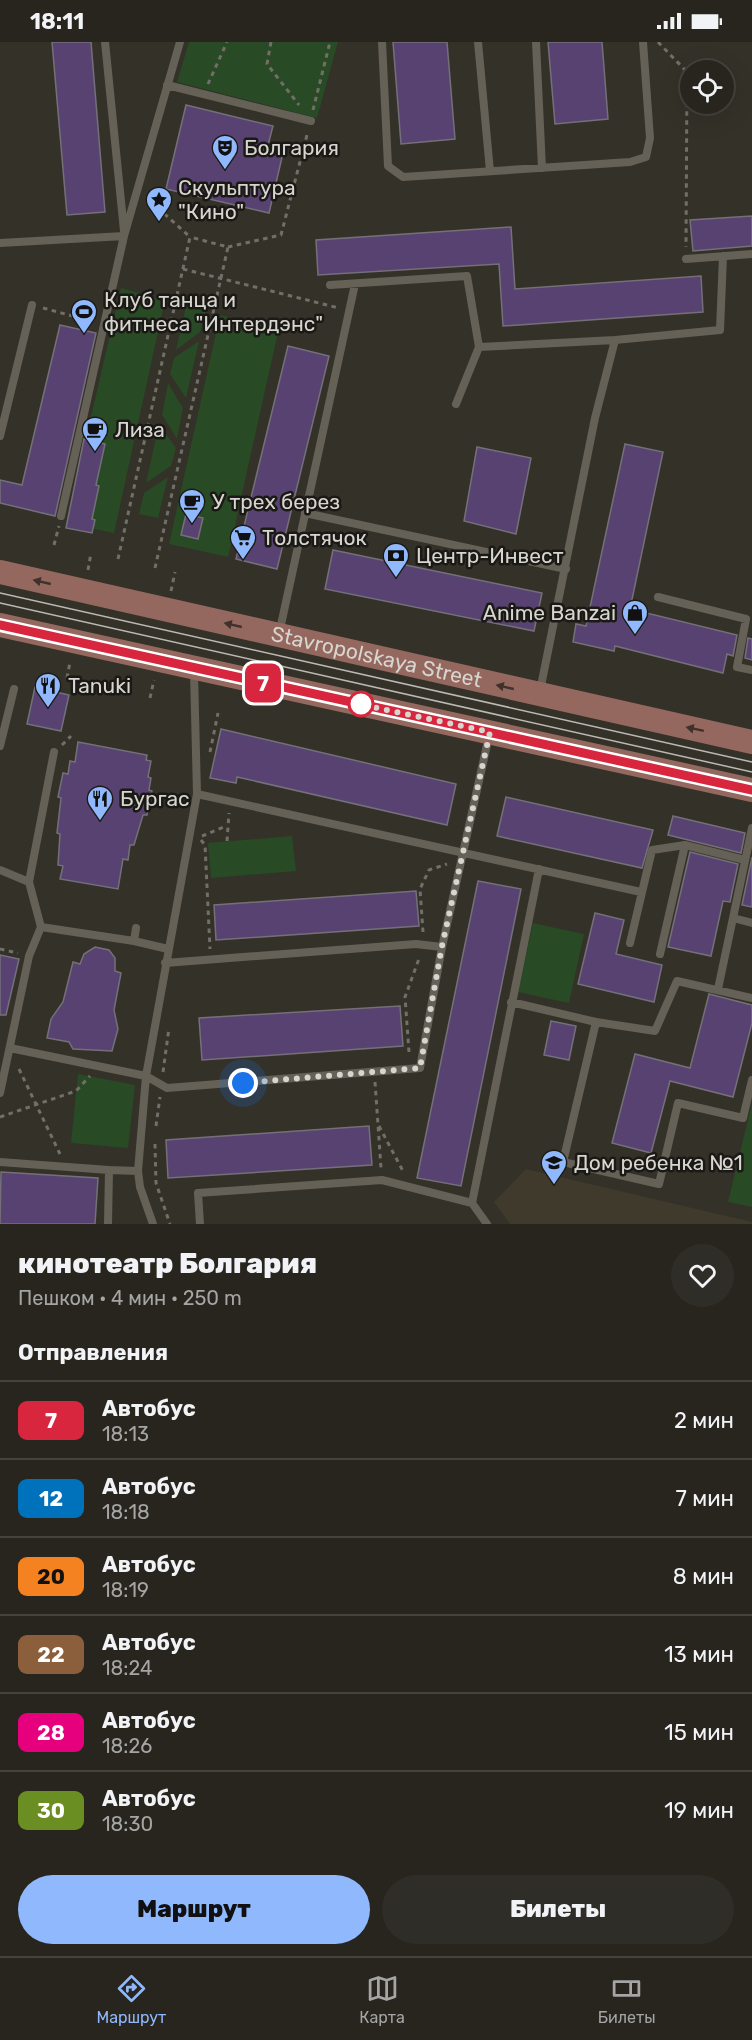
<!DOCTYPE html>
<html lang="ru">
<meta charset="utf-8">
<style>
:root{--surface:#27251e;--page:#2f2d27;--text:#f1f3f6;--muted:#a4a5a4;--line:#43423c;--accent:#90b8fd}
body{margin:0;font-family:Rubik,sans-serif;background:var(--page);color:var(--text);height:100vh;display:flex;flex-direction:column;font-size:22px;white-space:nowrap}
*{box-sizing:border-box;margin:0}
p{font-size:20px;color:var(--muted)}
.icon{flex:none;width:33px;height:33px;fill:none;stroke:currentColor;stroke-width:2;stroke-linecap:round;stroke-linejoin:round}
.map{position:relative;height:1182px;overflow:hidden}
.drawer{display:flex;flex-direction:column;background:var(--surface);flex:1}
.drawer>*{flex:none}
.badge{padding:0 12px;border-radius:9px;font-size:21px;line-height:39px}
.controls{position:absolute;left:680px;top:18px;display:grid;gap:12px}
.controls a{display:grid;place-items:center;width:54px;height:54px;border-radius:50%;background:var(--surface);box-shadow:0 6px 24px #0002,0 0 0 2px var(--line);font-size:30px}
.you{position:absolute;width:30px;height:30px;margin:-15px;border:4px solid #fff;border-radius:50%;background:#1a73e8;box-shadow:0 0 0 9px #1a73e833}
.map>.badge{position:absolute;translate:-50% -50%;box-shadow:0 0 0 3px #fff}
h2{padding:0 18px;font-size:22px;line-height:54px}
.round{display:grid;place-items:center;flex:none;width:63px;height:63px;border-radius:32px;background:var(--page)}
.head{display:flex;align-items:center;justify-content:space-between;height:102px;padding:0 18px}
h1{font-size:28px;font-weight:800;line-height:45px}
.primary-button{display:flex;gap:12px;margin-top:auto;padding:12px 18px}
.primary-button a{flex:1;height:69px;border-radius:36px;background:var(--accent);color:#111;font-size:24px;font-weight:800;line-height:69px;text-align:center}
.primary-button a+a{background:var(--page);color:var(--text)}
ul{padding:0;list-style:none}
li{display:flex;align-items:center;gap:18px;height:78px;padding:0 18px;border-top:2px solid var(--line)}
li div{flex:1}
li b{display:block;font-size:22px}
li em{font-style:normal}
li .badge{min-width:66px;font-weight:700;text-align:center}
.status{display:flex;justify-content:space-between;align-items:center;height:42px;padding:0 30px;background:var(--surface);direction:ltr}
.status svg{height:16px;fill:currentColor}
.tabs{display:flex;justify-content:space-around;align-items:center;height:84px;border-top:2px solid var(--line);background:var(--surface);font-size:16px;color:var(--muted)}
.tabs a{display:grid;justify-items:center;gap:3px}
.tabs .current{color:var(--accent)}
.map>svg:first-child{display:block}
</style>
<div class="status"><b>18:11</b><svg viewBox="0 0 49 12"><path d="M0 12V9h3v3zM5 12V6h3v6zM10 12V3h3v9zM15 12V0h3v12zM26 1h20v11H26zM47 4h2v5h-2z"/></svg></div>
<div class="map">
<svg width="752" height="1182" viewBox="0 0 752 1182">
<rect width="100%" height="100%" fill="#343128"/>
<!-- built -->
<path fill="#3f3a2b" d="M 526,1127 L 752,1180 L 752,1182 L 510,1182 L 494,1160 Z"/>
<!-- green -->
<path fill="#284a25" d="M 189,0 L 338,0 L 317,76 L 177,40 Z
M 121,246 L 165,258 L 114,491 L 66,481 Z
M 186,264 L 206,268 L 200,290 L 176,308 Z
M 220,273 L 279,286 L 228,515 L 169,502 Z
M 199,299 L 186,356 L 170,332 L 174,316 Z
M 168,341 L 183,366 L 177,397 L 162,373 Z
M 159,382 L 176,406 L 171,424 L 146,441 Z
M 168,435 L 158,476 L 139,472 L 144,451 Z
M 292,794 L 296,829 L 211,836 L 208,801 Z
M 533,881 L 584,892 L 569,961 L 518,950 Z
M 78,1032 L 135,1043 L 128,1106 L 71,1101 Z
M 752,1061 L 752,1165 L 728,1160 Z"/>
<!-- building -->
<path fill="#584271" stroke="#747079" stroke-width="1.5" d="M 52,0 L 91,0 L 105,170 L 67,173 Z
M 393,0 L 447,0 L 455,97 L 401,102 Z
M 548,0 L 602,0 L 608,77 L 555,82 Z
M 186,63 L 273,84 L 267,107 L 283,111 L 269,171 L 166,147 Z
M 752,174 L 752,204 L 693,209 L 690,178 Z
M 511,185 L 515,247 L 701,234 L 703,270 L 503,284 L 499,222 L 318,233 L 316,198 Z
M 60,283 L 96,291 L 55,474 L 0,461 L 0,438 L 22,443 Z
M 288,304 L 329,314 L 277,527 L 236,517 Z
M 84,397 L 105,402 L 96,443 L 99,444 L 92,477 L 95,478 L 92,491 L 66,486 Z
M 625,402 L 663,410 L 630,567 L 737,593 L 733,614 L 727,612 L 723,631 L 615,604 L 614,609 L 573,600 L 576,582 L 586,584 Z
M 477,405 L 531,416 L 516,492 L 464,479 Z
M 186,472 L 203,476 L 198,497 L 181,493 Z
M 333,508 L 542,551 L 534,589 L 325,547 Z
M 748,596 L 752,597 L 752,618 L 745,616 Z
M 35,645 L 69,653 L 61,689 L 27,682 Z
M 221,687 L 456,742 L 447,783 L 237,735 L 236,741 L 210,736 Z
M 78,700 L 147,713 L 146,718 L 151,719 L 148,735 L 151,736 L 149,748 L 152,749 L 147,773 L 143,773 L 134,803 L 130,803 L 128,818 L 123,817 L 118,847 L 60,837 L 63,824 L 58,823 L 60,792 L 57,791 L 61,756 L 58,755 L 63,731 L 68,732 L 70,719 L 75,720 Z
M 506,755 L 653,788 L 642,826 L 497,794 Z
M 673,774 L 745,791 L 741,811 L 668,793 Z
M 690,810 L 738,822 L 730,860 L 723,859 L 711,914 L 668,905 Z
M 752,815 L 752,865 L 742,863 Z
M 478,839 L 521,847 L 461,1144 L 417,1136 Z
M 416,849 L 419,884 L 216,898 L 214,863 Z
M 595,871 L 624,878 L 616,912 L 662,923 L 654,960 L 578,942 Z
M 95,905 L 109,908 L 115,916 L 115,929 L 121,931 L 114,968 L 118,987 L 112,1009 L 73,1007 L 69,1000 L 47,996 L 51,977 L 63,960 L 73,920 L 80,922 L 84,912 Z
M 0,913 L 19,917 L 6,973 L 0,973 Z
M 709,952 L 752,963 L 752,981 L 733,1055 L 670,1039 L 651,1111 L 612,1101 L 635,1012 L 690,1026 Z
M 400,964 L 403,1004 L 202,1018 L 199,976 Z
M 551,979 L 576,984 L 569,1018 L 544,1013 Z
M 369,1084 L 372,1123 L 168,1136 L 166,1098 Z
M 1,1130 L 98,1136 L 95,1182 L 0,1182 Z"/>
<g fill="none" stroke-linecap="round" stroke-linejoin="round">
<!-- path -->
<path stroke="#726f68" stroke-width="3" stroke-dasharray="4.5 4.5" stroke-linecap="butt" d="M 271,0 L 267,22 L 299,63
M 658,0 L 687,30 L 686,205
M 208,42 L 227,0
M 313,68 L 330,0
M 228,205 L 281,193 L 308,89
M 183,227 L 339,266
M 43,266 L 91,279
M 54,503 L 59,484
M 118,517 L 190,195 L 147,156
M 155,526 L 228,205 L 190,195
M 88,528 L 91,511
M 171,549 L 175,530
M 67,636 L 70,620
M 150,656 L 154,638
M 62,703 L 71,694
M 210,710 L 218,671
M 202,794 L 226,784
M 201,798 L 205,803 L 210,907
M 227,799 L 229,771
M 423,890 L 420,847 L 429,828 L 447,822
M 0,907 L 18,911
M 409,1010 L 405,955 L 420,914
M 19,1027 L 60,1112
M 163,1030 L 169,986
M 375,1040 L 381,1126
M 0,1075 L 76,1049 L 90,1034
M 156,1084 L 160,1055
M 379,1084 L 404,1131
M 155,1102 L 156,1141 L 170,1182"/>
<!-- lane -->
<path stroke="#656157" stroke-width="8" d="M 105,0 L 124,189
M 382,0 L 388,124 L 403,135 L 630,120 L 646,115 L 650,96 L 643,0
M 478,0 L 490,129
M 536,0 L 542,126
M 167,43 L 311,79
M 0,201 L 124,194
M 686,217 L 752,212
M 330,243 L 467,234 L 479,305 L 615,298
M 456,362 L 479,305
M 0,394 L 32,263
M 305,471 L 566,527
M 61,474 L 124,194 L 180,0
M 658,555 L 746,577 L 737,625 L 752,628
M 279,592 L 355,242
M 194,630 L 197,752 L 146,1034 L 167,1046 L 420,1026 L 442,905 L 489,694
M 540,649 L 595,376 L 615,298 L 720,288 L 723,214
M 0,704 L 14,647
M 197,752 L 641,850
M 0,828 L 29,840 L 41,885 L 134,899 L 168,907
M 29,840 L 54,710
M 733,876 L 752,881
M 134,899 L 136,886
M 630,901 L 652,808 L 685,803 L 745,818
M 660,912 L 685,803
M 165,921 L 416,902 L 442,905
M 718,947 L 752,786
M 511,960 L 596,980 L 563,1120 L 659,1142 L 678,1061 L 743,1076 L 752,1038
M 596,980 L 655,989 L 677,939 L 752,956
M 10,1006 L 146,1034 L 138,1129 L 140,1145 L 153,1182
M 0,1051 L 29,914 L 41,885
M 0,1120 L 109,1128 L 108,1182
M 109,1128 L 138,1129
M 472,1161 L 487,1182
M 200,1182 L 198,1151 L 382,1138 L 472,1161 L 539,827"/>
<!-- primary -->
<g stroke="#94685e" stroke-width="24">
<path id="s1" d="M 0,530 L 752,700"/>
<path d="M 0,583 L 752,748"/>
</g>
<!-- tram -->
<path stroke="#bbb9b2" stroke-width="1.5" d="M 0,551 L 752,720
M 0,561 L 752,730"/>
</g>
<!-- one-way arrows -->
<defs><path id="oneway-solid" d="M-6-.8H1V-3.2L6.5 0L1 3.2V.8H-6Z" transform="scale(1.5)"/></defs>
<g fill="#3f312b">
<use href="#oneway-solid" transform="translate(42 540) rotate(-167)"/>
<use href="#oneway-solid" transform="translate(233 583) rotate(-167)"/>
<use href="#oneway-solid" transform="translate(505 645) rotate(-167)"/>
<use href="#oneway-solid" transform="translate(695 687) rotate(-168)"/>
</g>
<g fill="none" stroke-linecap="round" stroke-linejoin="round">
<defs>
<path id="line" d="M 0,583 L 752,748"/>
</defs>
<!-- line casing -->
<use href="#line" stroke="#fff" stroke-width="14"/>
<!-- line -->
<use href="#line" stroke="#d7263d" stroke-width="9"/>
<!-- walk -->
<path stroke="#d7d5cf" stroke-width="6" stroke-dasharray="0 10.8" d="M 243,1041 L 420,1026 L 442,904 L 490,690 L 354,661 L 361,662"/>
</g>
<!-- icons -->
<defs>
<symbol id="theatre-pin" viewBox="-11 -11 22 30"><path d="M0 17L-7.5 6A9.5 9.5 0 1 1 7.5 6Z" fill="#90b8fd" stroke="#1b1915"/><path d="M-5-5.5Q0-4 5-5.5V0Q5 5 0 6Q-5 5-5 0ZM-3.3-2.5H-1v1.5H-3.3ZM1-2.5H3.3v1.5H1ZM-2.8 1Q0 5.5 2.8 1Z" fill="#111"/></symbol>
<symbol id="sight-pin" viewBox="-11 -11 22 30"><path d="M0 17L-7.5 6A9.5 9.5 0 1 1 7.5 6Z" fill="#90b8fd" stroke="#1b1915"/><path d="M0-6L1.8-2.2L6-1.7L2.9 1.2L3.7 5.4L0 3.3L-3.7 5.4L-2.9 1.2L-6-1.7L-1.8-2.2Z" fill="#111"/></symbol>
<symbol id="stadium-pin" viewBox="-11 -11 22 30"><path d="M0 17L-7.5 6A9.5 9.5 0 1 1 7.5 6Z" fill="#90b8fd" stroke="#1b1915"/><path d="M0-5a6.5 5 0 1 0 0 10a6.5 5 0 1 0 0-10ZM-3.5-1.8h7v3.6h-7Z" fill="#111"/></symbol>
<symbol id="cafe-pin" viewBox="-11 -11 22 30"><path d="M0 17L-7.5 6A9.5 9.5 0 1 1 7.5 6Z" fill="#90b8fd" stroke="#1b1915"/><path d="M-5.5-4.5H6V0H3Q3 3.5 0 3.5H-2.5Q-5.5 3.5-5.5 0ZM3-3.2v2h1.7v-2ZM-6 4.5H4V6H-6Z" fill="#111"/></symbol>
<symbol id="supermarket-pin" viewBox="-11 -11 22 30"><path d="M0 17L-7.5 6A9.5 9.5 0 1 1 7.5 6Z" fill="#90b8fd" stroke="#1b1915"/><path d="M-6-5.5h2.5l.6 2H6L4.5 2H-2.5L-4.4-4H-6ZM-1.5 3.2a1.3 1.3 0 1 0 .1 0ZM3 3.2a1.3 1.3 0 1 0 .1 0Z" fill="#111"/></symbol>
<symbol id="bank-pin" viewBox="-11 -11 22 30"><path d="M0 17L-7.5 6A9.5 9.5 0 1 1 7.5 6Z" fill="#90b8fd" stroke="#1b1915"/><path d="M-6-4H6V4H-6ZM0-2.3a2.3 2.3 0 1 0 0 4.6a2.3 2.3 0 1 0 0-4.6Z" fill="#111"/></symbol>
<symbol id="shop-pin" viewBox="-11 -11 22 30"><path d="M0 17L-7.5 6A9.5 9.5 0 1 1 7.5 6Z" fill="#90b8fd" stroke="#1b1915"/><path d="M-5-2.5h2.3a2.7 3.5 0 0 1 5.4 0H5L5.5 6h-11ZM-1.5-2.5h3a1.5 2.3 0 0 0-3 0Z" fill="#111"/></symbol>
<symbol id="restaurant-pin" viewBox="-11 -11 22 30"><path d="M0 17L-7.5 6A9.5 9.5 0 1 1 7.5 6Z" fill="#90b8fd" stroke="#1b1915"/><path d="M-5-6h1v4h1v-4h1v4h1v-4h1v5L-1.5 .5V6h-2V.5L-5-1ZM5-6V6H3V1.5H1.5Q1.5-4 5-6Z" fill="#111"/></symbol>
<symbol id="school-pin" viewBox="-11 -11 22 30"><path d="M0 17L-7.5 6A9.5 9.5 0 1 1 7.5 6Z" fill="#90b8fd" stroke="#1b1915"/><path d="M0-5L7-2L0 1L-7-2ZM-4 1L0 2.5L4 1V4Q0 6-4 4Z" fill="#111"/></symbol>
</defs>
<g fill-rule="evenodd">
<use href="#theatre-pin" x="210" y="91" width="30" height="40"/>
<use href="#sight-pin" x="144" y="143" width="30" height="40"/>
<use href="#stadium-pin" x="69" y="255" width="30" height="40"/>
<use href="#cafe-pin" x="80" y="373" width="30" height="40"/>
<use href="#cafe-pin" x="177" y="445" width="30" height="40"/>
<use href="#supermarket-pin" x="228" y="481" width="30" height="40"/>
<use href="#bank-pin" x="381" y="499" width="30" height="40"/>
<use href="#shop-pin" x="620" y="556" width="30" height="40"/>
<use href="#restaurant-pin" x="33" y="629" width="30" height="40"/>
<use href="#restaurant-pin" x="85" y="742" width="30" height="40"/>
<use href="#school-pin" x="539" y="1106" width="30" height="40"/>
</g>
<!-- markers -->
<circle fill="#fff" stroke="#d7263d" stroke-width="3" cx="361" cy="662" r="12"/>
<g text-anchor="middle" stroke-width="5" stroke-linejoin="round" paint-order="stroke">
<!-- poi labels -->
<g font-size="21" fill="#d7d5cf" stroke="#1b1915" text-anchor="start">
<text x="244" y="113">Болгария</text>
<text x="178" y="153">Скульптура<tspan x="178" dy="24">"Кино"</tspan></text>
<text x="104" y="265">Клуб танца и<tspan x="104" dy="24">фитнеса "Интердэнс"</tspan></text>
<text x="115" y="395">Лиза</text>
<text x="212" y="467">У трех берез</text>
<text x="262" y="503">Толстячок</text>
<text x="416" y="521">Центр-Инвест</text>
<text x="616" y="578" text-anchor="end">Anime Banzai</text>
<text x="68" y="651">Tanuki</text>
<text x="120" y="764">Бургас</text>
<text x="574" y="1128">Дом ребенка №1</text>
</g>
<!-- street labels -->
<g font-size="21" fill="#d7d5cf" stroke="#1b1915">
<text dy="7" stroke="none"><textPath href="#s1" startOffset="386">Stavropolskaya Street</textPath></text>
</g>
</g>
</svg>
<div class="controls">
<a><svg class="icon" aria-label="locate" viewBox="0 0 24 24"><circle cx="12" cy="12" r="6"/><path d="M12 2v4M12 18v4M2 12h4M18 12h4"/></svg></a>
</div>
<div class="you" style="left:243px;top:1041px"></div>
<b class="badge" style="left:263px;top:641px;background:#d7263d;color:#fff">7</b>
</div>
<section class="drawer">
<div class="head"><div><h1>кинотеатр Болгария</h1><p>Пешком · 4 мин · 250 m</p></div><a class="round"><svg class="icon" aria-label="heart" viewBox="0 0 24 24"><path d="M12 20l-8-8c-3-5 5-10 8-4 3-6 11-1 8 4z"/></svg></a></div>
<h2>Отправления</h2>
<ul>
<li><span class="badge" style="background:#d7263d;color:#fff">7</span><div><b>Автобус</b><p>18:13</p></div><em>2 мин</em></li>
<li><span class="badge" style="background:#0072bc;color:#fff">12</span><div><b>Автобус</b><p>18:18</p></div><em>7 мин</em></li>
<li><span class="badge" style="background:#f58220;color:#111">20</span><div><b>Автобус</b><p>18:19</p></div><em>8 мин</em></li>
<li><span class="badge" style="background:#8b5e3c;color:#fff">22</span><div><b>Автобус</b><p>18:24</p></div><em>13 мин</em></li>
<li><span class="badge" style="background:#e6007e;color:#fff">28</span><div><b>Автобус</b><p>18:26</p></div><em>15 мин</em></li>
<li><span class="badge" style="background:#6b8e23;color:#fff">30</span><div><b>Автобус</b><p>18:30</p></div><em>19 мин</em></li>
</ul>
<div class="primary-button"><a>Маршрут</a><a>Билеты</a></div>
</section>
<nav class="tabs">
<a class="current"><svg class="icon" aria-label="directions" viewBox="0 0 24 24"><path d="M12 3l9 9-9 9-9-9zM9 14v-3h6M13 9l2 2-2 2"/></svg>Маршрут</a>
<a><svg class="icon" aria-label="map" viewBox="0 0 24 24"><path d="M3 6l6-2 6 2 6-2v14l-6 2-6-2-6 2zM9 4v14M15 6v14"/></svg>Карта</a>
<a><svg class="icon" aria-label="tickets" viewBox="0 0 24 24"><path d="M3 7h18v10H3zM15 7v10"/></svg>Билеты</a>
</nav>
